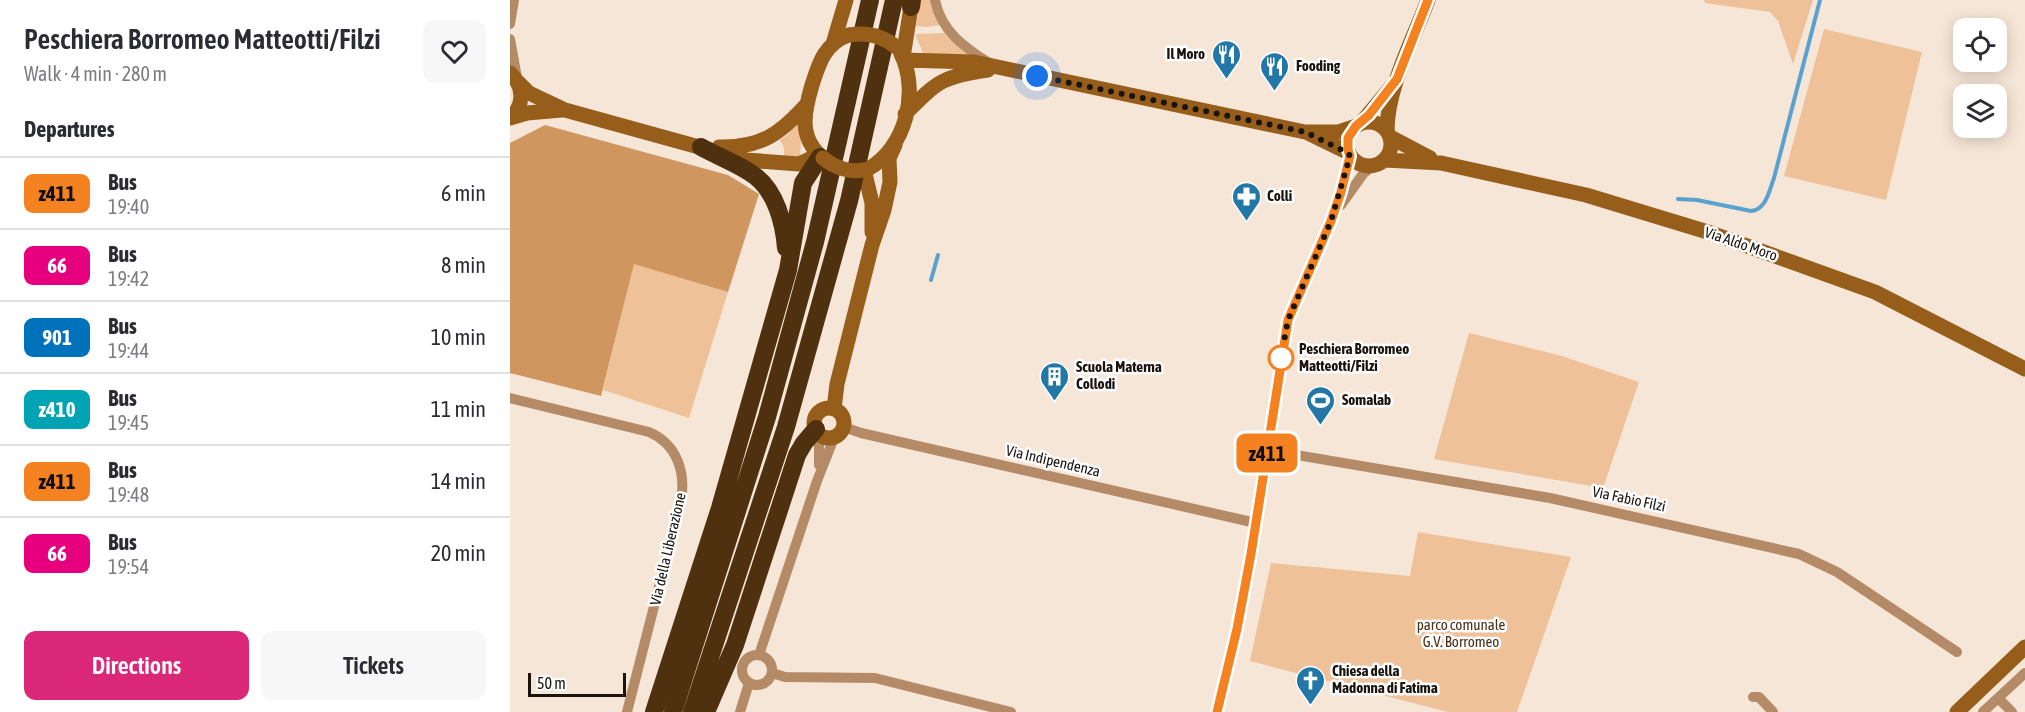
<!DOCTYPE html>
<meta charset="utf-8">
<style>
:root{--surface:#fff;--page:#f7f7f7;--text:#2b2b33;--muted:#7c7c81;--line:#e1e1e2;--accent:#db2777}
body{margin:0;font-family:"Asap Condensed",sans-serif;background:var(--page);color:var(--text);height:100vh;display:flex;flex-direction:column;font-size:22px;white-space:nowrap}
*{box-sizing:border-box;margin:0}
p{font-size:20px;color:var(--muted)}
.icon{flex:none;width:33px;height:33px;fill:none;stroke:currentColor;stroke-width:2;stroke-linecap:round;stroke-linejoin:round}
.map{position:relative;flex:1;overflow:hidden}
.side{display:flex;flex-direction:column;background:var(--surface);width:510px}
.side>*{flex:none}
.badge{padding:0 12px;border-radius:9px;font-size:21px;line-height:39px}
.controls{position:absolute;left:1443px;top:18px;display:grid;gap:12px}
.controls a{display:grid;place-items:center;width:54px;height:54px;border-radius:12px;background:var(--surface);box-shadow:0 3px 15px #0003;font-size:30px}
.scale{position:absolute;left:18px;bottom:15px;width:98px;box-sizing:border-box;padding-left:6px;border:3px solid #1a140f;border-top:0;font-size:16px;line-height:21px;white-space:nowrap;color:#1a140f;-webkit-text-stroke:4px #fff;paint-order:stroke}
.you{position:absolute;width:30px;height:30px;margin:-15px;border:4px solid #fff;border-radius:50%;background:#1a73e8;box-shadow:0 0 0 9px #1a73e833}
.map>.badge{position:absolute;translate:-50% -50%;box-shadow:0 0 0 3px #fff}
h2{padding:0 24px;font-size:22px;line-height:54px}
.round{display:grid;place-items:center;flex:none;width:63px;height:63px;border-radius:12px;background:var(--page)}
.summary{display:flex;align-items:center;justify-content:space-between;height:102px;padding:0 24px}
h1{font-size:28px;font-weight:600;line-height:45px}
.action{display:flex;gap:12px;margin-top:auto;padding:12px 24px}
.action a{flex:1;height:69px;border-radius:12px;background:var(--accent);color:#fff;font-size:24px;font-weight:600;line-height:69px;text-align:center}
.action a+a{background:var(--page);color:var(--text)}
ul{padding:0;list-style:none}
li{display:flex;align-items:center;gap:18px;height:72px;padding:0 24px;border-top:2px solid var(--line)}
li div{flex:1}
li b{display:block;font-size:22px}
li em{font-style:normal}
li .badge{min-width:66px;font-weight:700;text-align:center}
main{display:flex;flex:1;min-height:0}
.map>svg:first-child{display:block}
</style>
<main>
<section class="side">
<div class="summary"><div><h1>Peschiera Borromeo Matteotti/Filzi</h1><p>Walk · 4 min · 280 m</p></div><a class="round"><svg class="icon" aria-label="heart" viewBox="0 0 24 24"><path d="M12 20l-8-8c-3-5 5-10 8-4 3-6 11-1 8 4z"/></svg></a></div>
<h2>Departures</h2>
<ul>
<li><span class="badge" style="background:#f58220;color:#111">z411</span><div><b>Bus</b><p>19:40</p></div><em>6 min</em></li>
<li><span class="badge" style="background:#e6007e;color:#fff">66</span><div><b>Bus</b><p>19:42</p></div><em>8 min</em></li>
<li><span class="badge" style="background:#0072bc;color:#fff">901</span><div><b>Bus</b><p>19:44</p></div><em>10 min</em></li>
<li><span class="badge" style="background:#00a3b4;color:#fff">z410</span><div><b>Bus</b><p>19:45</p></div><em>11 min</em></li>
<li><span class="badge" style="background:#f58220;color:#111">z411</span><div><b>Bus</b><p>19:48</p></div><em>14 min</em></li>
<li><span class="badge" style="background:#e6007e;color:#fff">66</span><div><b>Bus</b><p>19:54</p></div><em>20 min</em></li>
</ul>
<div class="action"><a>Directions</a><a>Tickets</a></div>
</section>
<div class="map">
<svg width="1515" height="712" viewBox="0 0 1515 712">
<rect width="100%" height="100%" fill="#f6e6d7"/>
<!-- green -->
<path fill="#efc198" d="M 410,0 L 420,0 L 429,25 L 417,27 L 406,26 Z
M 1194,0 L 1303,0 L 1283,64 L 1268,21 L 1260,12 L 1195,3 Z
M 1314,29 L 1412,52 L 1376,200 L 1274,176 Z
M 434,33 L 457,54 L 415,55 L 413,53 L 405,34 Z
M 288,120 L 291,141 L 290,159 L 274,158 L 274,148 L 270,140 L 277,135 Z
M 124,263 L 218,292 L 179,418 L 93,390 Z
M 959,333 L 1052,356 L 1129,382 L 1093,488 L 924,459 Z
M 908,532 L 1061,557 L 1007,712 L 938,712 L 740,661 L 761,563 L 900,576 Z"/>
<!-- forest -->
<path fill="#d0965f" d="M 35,125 L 218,175 L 249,194 L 218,292 L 124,264 L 91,396 L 0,373 L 0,143 Z"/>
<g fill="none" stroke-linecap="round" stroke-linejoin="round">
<!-- stream -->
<path stroke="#59a1cf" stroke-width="4" d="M 1168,199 L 1187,200 L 1241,211 C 1256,210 1259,191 1264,178 L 1310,0
M 421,280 L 428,255"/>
<!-- street -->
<path stroke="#b48b66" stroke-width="10" d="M 425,0 C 431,31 454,47 479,63
M 0,24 L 4,0
M 0,39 L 7,78
M 831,205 L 853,174 L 864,165
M 0,398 L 139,432 C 167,444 176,472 171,501 L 117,712
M 334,427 L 351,433 L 746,523
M 309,434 L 309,465
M 757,450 L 1040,498 L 1289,554 L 1327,572 L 1447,652
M 249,655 L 307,481 L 324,438
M232 670a15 15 0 1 1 30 0a15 15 0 1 1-30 0Z
M 262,673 L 275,677 L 365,678 L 501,712
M 1243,697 L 1249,697 L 1263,712
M 1488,698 L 1502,712
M 230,712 L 239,683
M 707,712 L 727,629 L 741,554 L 778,320 L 821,221 L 840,156
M 1473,712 L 1515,673"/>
<!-- secondary -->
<path stroke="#975d1a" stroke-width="15" d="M 323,44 L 336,0
M 393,57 L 401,7
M 394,60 L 464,62 L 795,132 L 828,132 L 846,126
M 0,73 C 14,86 15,105 0,118
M 8,82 L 19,93 L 55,110 L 236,160 L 289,164 L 308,155
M 395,114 C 427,82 432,76 478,70
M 0,118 L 17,113 L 52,110
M837 144a22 22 0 1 1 44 0a22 22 0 1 1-44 0Z
M 851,123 L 882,86
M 877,131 C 877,88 903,40 918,0
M 798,133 L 839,153
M 880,137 L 920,158
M 209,147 C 251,148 270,134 297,104
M 313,158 C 288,138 294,112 302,85 C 309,63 315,43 339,35
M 875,160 L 931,163 L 1076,195 L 1201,233 L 1365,292 L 1515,369
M 358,169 C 395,149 410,92 391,54
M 356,178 L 362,203 L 362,232
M304 423a15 15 0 1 1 30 0a15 15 0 1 1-30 0Z
M 324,409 L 327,384 L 362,245 L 374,210 L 380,182 L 379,158 L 385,145
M 1447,712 L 1515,647"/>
<!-- highway -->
<path stroke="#4f3110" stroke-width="18" d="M 401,7 L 402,0
M 191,147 C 207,156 231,165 245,176 C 266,192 274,223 276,248
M 144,712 L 210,508 L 278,270 L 293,183 L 310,157
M 163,712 L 257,417 L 305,242 L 360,0
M 182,712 L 276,427 L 339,201 L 384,0
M 196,712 L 225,645 L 287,455 L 294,443 L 306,429"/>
<!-- secondary-bridge -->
<path stroke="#975d1a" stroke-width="15" d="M 339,35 C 357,32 373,36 386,47
M 313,158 C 325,168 342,174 358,169"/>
</g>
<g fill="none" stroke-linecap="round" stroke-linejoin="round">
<defs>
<path id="line" d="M 707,712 L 727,629 L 741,554 L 778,320 L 821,221 L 831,192 L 840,156 L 838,150 L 838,138 L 846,126 L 859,115 L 887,79 L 918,0"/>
</defs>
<!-- line casing -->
<use href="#line" stroke="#fff" stroke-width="14"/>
<!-- line -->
<use href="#line" stroke="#f58220" stroke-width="9"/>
<!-- walk -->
<path stroke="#1a140f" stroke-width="6" stroke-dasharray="0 10.8" d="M 527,76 L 795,132 L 838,153 L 840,156 L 821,221 L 778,320 L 770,362 L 771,358"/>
</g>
<!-- icons -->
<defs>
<symbol id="restaurant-pin" viewBox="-11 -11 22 30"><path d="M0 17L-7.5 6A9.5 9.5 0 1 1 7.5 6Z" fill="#2277a7" stroke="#fff"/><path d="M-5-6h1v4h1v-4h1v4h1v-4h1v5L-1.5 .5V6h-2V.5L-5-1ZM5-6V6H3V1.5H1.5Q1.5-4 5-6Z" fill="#fff"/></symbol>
<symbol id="pharmacy-pin" viewBox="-11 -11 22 30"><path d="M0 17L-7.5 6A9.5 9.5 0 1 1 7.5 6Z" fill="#2277a7" stroke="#fff"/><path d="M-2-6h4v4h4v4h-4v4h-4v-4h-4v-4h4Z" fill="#fff"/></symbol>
<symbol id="building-pin" viewBox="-11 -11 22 30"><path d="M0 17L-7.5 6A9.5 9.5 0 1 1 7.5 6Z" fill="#2277a7" stroke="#fff"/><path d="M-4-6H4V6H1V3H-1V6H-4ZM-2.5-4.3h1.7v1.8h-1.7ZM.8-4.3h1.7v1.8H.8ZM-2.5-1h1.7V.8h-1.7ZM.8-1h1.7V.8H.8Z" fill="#fff"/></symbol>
<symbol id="stadium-pin" viewBox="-11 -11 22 30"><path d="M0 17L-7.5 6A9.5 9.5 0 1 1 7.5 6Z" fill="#2277a7" stroke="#fff"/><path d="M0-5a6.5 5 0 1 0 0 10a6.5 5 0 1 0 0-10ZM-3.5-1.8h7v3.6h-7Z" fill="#fff"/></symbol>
<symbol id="church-pin" viewBox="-11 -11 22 30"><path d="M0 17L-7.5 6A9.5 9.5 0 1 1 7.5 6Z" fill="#2277a7" stroke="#fff"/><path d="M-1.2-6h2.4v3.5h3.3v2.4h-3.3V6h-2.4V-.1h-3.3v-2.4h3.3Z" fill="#fff"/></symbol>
</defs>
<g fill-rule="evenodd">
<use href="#restaurant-pin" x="700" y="38" width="33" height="45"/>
<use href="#restaurant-pin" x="748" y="50" width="33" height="45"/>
<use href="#pharmacy-pin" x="720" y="180" width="33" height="45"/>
<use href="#building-pin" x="528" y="360" width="33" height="45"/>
<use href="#stadium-pin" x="794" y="384" width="33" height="45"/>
<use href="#church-pin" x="784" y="664" width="33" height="45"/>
</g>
<!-- markers -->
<circle fill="#fff" stroke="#f58220" stroke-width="3" cx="771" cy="358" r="12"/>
<g text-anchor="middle" stroke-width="5" stroke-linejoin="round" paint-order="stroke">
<!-- poi labels -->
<g font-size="15" font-weight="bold" fill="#1a140f" stroke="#fff" text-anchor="start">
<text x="695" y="59" text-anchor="end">Il Moro</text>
<text x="786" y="71">Fooding</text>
<text x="757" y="201">Colli</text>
<text x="566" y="372">Scuola Materna<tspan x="566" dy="17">Collodi</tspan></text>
<text x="832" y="405">Somalab</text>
<text x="822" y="676">Chiesa della<tspan x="822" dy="17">Madonna di Fatima</tspan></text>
</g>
<!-- street labels -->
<g font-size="15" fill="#1a140f" stroke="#fff">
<text transform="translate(1231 244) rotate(19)" y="5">Via Aldo Moro</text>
<text transform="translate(543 461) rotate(13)" y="5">Via Indipendenza</text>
<text transform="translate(1119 499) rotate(12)" y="5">Via Fabio Filzi</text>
<text transform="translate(158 549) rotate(-77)" y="5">Via della Liberazione</text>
</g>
<!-- stop labels -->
<g font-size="15" font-weight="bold" fill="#1a140f" stroke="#fff" text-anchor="start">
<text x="789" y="354">Peschiera Borromeo<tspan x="789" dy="17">Matteotti/Filzi</tspan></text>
</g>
<!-- park labels -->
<g font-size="15" fill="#482f17" stroke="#fff">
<text x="951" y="630">parco comunale<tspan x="951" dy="17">G.V. Borromeo</tspan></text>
</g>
</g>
</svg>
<div class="controls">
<a><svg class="icon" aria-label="locate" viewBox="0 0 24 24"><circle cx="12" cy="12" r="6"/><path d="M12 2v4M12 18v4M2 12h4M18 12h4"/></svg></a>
<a><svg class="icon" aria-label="layers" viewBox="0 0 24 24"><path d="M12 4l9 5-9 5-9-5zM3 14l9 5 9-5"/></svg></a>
</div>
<div class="scale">50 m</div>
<div class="you" style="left:527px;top:76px"></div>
<b class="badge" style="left:757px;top:453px;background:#f58220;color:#111">z411</b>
</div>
</main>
